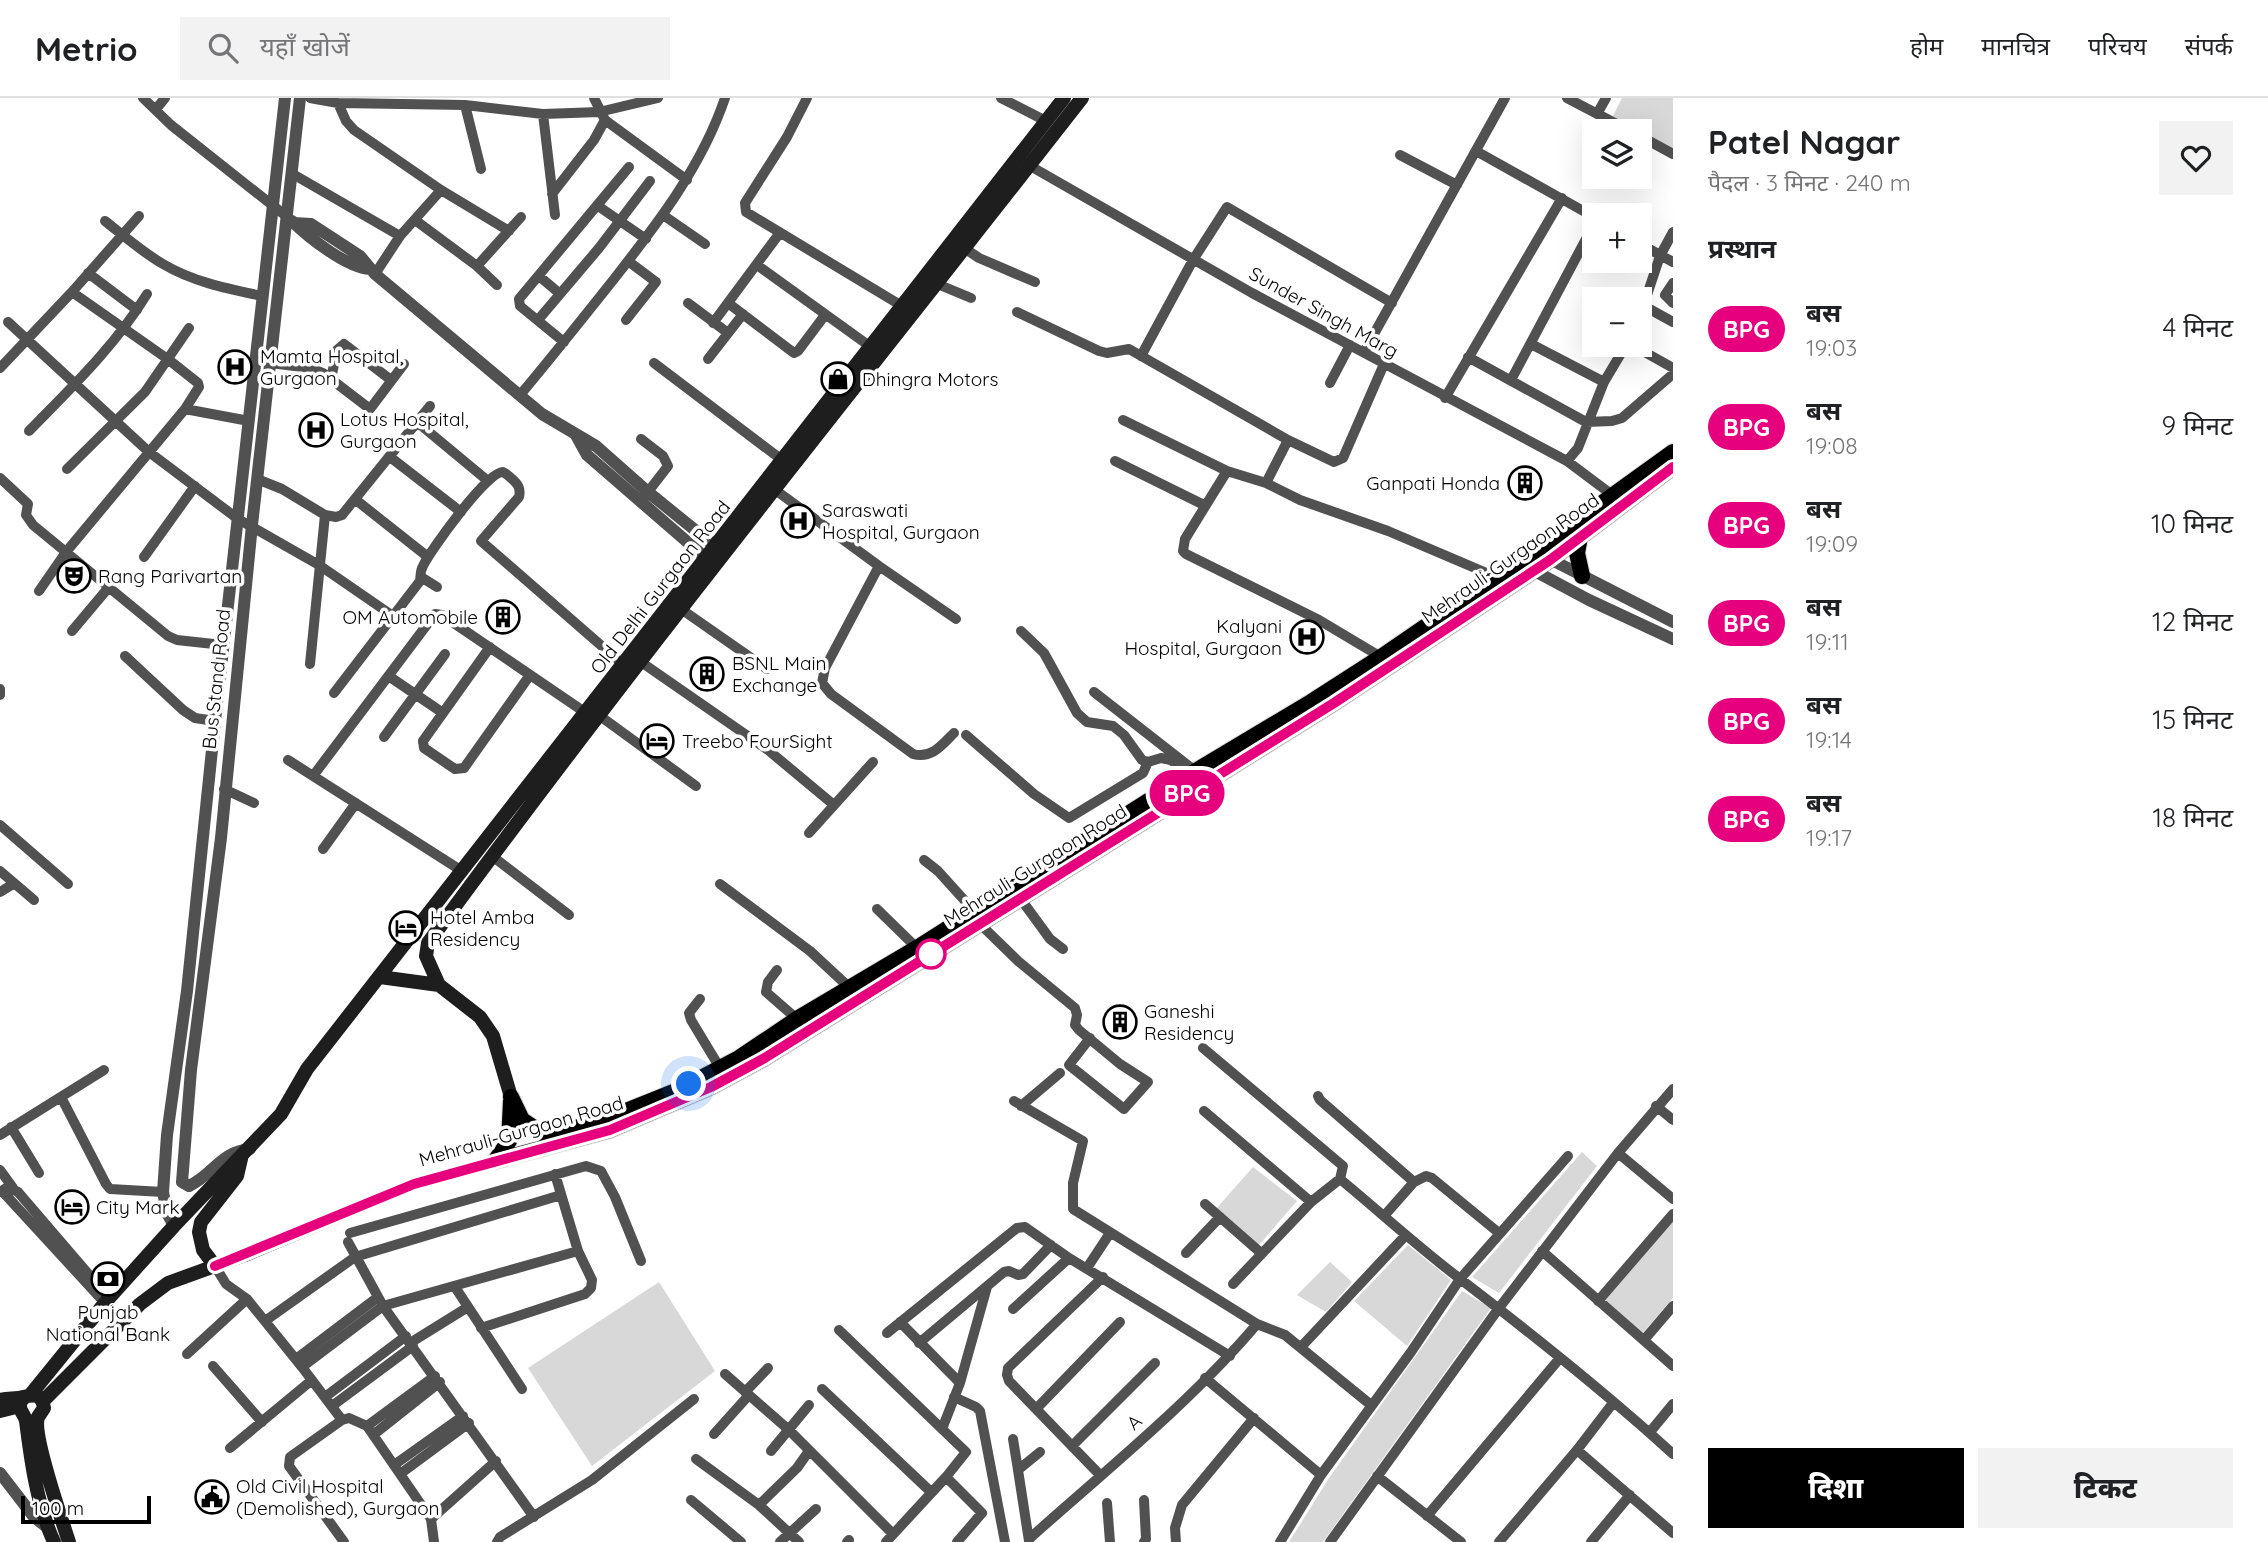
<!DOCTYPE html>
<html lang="hi">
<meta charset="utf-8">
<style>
:root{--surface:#fff;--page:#f2f2f2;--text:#202124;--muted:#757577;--line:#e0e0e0;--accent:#000}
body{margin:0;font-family:Quicksand,"Noto Sans Devanagari",sans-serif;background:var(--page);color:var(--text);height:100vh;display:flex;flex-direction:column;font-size:26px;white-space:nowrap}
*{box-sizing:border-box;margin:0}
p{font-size:23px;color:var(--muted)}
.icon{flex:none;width:38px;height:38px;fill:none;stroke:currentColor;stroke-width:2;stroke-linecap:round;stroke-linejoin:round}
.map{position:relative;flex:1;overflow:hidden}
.sheet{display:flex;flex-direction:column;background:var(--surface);width:595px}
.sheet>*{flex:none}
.badge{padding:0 14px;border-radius:23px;font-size:24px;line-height:46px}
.tools{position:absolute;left:1582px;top:21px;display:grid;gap:14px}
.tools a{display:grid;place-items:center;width:70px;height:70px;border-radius:0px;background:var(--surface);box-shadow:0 7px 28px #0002;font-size:35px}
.scale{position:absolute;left:21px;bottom:18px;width:130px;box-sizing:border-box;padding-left:7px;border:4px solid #000;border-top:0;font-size:19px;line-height:24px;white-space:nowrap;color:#000;-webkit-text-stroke:5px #fff;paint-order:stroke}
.you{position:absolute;width:35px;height:35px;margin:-18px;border:5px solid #fff;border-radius:50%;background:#1a73e8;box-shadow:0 0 0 10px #1a73e833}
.map>.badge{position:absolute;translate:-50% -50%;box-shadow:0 0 0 4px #fff}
h2{padding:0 35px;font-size:26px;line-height:63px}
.round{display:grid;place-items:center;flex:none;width:74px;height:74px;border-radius:0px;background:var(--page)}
.head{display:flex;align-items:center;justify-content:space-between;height:119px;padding:0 35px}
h1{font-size:33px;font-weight:800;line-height:52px}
.cta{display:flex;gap:14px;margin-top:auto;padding:14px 35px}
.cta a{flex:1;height:80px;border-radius:0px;background:var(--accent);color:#fff;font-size:28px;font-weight:800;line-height:80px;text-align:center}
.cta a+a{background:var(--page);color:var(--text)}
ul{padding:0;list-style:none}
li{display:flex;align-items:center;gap:21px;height:98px;padding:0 35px}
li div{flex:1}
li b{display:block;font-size:26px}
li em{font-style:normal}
li .badge{min-width:77px;font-weight:700;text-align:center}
header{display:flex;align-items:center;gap:42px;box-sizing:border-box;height:98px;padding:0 35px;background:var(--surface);border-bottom:2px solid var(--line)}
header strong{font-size:33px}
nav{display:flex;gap:38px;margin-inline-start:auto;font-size:24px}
.search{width:490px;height:63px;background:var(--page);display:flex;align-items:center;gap:18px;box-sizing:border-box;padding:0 24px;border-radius:0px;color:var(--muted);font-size:26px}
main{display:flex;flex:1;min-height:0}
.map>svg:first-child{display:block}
</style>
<header>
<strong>Metrio</strong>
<div class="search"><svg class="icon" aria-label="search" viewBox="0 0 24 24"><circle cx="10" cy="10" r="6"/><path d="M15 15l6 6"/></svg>यहाँ खोजें</div>
<nav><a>होम</a><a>मानचित्र</a><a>परिचय</a><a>संपर्क</a></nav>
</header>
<main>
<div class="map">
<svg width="1673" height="1444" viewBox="0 0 1673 1444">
<rect width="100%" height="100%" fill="#fff"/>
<!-- park -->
<path fill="#d8d8d8" d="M 1622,0 L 1673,0 L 1673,52 L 1613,18 Z
M 1582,1054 L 1597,1068 L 1499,1195 L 1472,1179 Z
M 1253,1069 L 1297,1103 L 1259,1147 L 1215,1112 Z
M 1673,1120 L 1673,1200 L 1641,1237 L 1604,1203 Z
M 1408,1147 L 1451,1182 L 1407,1248 L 1354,1203 Z
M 1330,1164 L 1352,1184 L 1326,1214 L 1297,1197 Z
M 659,1184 L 715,1273 L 592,1368 L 528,1270 Z
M 1462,1193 L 1491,1210 L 1323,1444 L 1289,1444 L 1329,1380 Z"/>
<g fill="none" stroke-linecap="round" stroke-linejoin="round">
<defs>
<path id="primary" d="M 1580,439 L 1577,455 L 1582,478
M 511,999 L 522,1022 L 546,1038 L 601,1023 L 676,993 L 739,960 L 797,921 L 917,850 L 1194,674 L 1311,604 L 1381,559 L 1537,452 L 1673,354
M 495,1063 L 610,1032 L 711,989 L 763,961 L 1334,605 L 1550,462 L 1673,369
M 495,1063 L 509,1043 L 511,1003"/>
</defs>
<!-- primary casing -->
<use href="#primary" stroke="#dbdbdb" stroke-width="18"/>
<!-- minor -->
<path stroke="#515151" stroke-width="10" d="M 143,0 L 171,27 L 286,118
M 310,0 L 338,5 L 465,7 L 543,16 L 599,14 L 658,0
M 594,0 L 605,22 L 687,82
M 807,0 L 787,39 L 745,105 L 746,114 L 902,208
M 1001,0 L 1046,23
M 1567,0 L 1630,33
M 338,5 L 346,23 L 354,32 L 441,92 L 509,133
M 465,7 L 481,71
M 156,11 L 165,0
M 543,16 L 555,117
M 1597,16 L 1606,0
M 1640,38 L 1673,56
M 1476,53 L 1594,119
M 1400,57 L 1457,87
M 1025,65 L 1252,195 L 1567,363 L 1615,399
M 291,75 L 400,138
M 552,96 L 594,42 L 605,22
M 598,108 L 646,141
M 663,117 L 705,146
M 415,122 L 477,168 L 497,187
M 105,123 C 124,138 142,154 163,166 C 193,184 229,191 262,198
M 1640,146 L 1673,164
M 964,150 L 979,160 L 1035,184
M 757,167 L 875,252
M 477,168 L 521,119
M 88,175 L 137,212
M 375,176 L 400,138 L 441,92
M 539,178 L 559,195
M 935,185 L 971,200
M 1673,185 L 1665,197 L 1673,205
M 688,205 L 728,235
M 728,205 L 794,255 L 798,253 L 825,217
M 1644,208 L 1673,224
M 1017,214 L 1099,253 L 1107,255 L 1129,251 L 1288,342 L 1334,364 L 1343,360 L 1384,266
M 1640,218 L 1660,158 L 1673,134
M 538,222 L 599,150 L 650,83
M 626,222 L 656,184 L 628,163
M 8,224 L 149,354 L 238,421 L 319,467 L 393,518
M 713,225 L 779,136
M 564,244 L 520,208 L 519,201 L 629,69
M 1531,246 L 1604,284
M 1632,247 L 1673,270
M 1364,254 L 1505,0
M 1141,258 L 1193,162 L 1227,109 L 1392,205
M 1468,259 L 1586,324 L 1612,323 L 1622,320 L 1673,276
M 708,261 L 743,216
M 270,265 L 311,270 L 323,275 L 370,311 L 404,266
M 654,265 L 782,362
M 0,270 L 72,194 L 139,118
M 331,281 L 337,252 L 344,246 L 391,282
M 1511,282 L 1594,126
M 1330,285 L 1350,247
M 520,297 C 552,259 583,220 614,181 C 658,125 702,68 725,0
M 1445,300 L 1562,100
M 185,311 L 249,323
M 1123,322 L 1227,373 L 1266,385 L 1300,402 L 1388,433 L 1496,479
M 417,324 L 488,383
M 29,333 C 71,290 115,248 147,196
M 641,341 L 663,358 L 668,368 L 644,399
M 390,359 L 461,414
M 1115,363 L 1204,407
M 1567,363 L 1578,350 L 1604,284 L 1626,247
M 67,371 L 145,294 L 189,230
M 1227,373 L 1185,441 L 1183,453 L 1186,456 L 1319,522 L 1381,559
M 0,380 L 28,406 L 26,417 L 33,427 L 168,538 L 177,542 L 223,547
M 257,381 L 282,391 L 325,417 L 336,419 L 342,417 L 430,308
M 1266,385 L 1288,342
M 774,391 L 879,468 L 956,521
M 356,402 L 428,459
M 144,459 L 195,388
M 879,468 L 825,570 L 822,585 L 831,596 L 913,656 C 932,661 942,647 954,635
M 421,479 L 437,489
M 39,493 L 66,454 L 185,311 L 199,289 L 198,285 L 169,262 L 72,194
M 681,511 L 767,571
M 72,533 L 109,489
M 1021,533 L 1044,555 L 1077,615 L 1087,624 L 1113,628 L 1124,637 L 1142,662 L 1148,664 L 1161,660 L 1171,662 L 1189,677
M 490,549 L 423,643 L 424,650 L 455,671 L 464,670 L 530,577
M 125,558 L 183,612 L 195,620 L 215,623
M 641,564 L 768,652 L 834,707
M 310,566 L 325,417
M 390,579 L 443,615
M 0,591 L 0,597
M 1094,594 L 1190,669
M 334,595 L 420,483 C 421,477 420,473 423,468 C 430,453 488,372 503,374 C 504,374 510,379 511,380 C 518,386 521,390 519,399 L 481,443 L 627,570
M 600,618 L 696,688
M 966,637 L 1034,696 L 1069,720 L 1143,675 L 1148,664
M 384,639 L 445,556
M 288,662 L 462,773
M 313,678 L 435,516 L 442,517 L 586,615
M 224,691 L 254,705
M 0,727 L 68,786
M 809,735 L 873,664
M 323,751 L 356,705
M 492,758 L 569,817
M 924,762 L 938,773 L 975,814
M 0,773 L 34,802
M 720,786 L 810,853 L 851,891
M 0,794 L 13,786
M 1020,800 L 1050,841 L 1063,851
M 877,811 L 917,850
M 979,825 L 1018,863 L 1075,910 L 1077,917 L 1075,927 L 1079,932 L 1120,966 L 1148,984 L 1124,1011 L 1069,967 L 1090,940
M 777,872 L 768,884 L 766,894 L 797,921
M 700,901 L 689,915 L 691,922 L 720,970
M 1203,950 L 1343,1068 L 1340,1081 L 1311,1104 L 1233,1186
M 1318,998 L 1320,1002 L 1414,1084
M 61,999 L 106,1086 L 110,1091 L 163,1094
M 1014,1003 L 1083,1043 L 1073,1085 L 1073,1111 L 1257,1226 L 1285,1237 L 1371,1307
M 1021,1008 L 1060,975
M 1656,1008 L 1673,1022
M 1204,1013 L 1311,1104
M 11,1029 L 39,1075
M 0,1037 L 104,972
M 1618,1055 L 1673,1101
M 0,1072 L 13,1090
M 1340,1081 C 1380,1114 1418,1149 1459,1180 C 1532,1236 1605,1294 1673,1356
M 2,1093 L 105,1205
M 0,1094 L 8,1089 L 18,1094 L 109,1200
M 1205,1106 L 1261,1155
M 1384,1118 L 1414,1084 L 1426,1078 L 1432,1080 L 1499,1135
M 350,1135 L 586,1068 L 601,1073 L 615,1099 L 641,1163
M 348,1144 L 383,1208 L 534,1419
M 1542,1153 L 1673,1268
M 1186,1155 L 1220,1119
M 215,1168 L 226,1186 L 247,1201 L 302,1269 L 342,1322 L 349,1320 L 367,1328 L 431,1421 L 434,1444
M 1087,1170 L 1110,1135
M 455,1189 L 522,1291
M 1598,1203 L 1673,1116
M 1013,1211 L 1069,1160
M 265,1223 L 355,1159 L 561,1097
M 900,1224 L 960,1285
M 481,1230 L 585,1196 L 591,1190 L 592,1182 L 578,1153 L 555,1076
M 839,1232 L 966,1354 L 946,1379 L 886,1444
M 887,1235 L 1017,1130 L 1025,1129 L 1069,1160 L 1230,1258
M 1644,1242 L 1673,1208
M 410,1245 L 468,1209
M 919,1245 L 1004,1174 L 1009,1173 L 1018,1177 L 1023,1176 L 1051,1147
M 1301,1249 L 1406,1137
M 187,1256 L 247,1201
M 296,1261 L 378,1199
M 213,1268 L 262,1324
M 302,1269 L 383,1208 L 578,1153
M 725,1276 L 789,1332 L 893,1436
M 1205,1280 L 1321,1377
M 822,1291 L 931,1394
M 745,1294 L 768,1270
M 325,1299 L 406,1238
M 954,1299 L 976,1309 L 980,1313 L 1005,1444
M 332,1308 L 413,1248
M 1037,1310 L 1120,1224
M 342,1322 L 290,1359 L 289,1368 L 344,1444
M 367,1328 L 435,1278
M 942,1331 L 960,1285 L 987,1189
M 1650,1334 L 1673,1306
M 714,1336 L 749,1297
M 373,1337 L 440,1284
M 1013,1341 L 1018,1372
M 1072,1348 L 1155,1265
M 230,1350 L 312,1282
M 1577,1352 L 1673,1435
M 771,1353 L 809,1307
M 696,1361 L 759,1407 L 799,1444
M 394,1367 L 463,1318
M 400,1376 L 469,1325
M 1100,1377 L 1009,1283 L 1007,1277 L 1008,1270 L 1103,1179
M 1377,1378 L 1461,1444
M 946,1379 L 982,1415 L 957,1444
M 691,1402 L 741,1444
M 1107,1405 L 1110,1444
M 759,1407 L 797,1370 L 809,1353
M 1427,1418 L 1560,1260
M 431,1421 L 496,1363
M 1029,1441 C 1106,1372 1190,1305 1257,1226
M 1029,1443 L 1018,1372 L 1040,1354
M 497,1444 L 500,1439 L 592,1382 L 694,1301
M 780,1444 L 816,1411
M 847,1444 L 849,1442
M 1144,1444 L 1146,1441 L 1144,1402
M 1176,1444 L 1175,1430 L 1182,1407 L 1254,1320
M 1280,1444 L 1321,1377 L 1411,1254 L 1460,1181 L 1568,1058
M 1330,1444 L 1499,1210 L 1618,1055 L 1673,991
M 1499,1444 L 1577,1352 L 1613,1305
M 1591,1444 L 1630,1397"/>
<!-- tertiary -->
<path stroke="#515151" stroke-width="12" d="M 292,123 C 308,139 347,170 370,171
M 294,125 L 311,126 L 360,158 L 375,176 L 542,316 L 596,348 L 648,394 L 716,449
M 576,337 L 587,357 L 707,461
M 1546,459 L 1673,524
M 1529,470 L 1589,502 L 1673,541
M 250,1051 C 220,1054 214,1076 189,1088 L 182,1084 L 191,972 L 221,740 L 252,427 L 300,0
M 174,1128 L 167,1115 L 163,1094 L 167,1037 L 187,893 L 215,623 L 285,0
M 0,1375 L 34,1419 L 48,1430"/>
<!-- secondary -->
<path stroke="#1e1e1e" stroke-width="14" d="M 380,879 L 439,887 L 480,919 L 493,938 L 511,999
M 439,887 L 426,858 L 428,845 C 638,558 863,281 1082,0
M 215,1168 L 203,1152 L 199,1134 L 201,1124 L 237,1078 L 241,1061
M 31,1296 L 109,1200 L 174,1128 L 281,1016 L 307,971 L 1064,0
M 25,1299 C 22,1302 20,1303 20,1308 C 20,1314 25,1317 26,1323 C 31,1363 37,1407 54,1444
M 0,1302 C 8,1300 16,1301 23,1299 C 35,1296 42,1296 44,1310 C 42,1313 40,1316 38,1319 C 32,1337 62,1422 69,1444
M 43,1303 L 140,1206 L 168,1185 L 245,1157 L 414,1086 L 495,1063
M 0,1313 L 20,1308"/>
<!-- primary -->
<use href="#primary" stroke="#000" stroke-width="16"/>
</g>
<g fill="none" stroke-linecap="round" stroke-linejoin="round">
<defs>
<path id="line" d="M 215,1168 L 414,1086 L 610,1032 L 711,989 L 763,961 L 1334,605 L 1550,462 L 1673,369"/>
</defs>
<!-- line casing -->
<use href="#line" stroke="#fff" stroke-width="16"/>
<!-- line -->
<use href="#line" stroke="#e6007e" stroke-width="10"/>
<!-- walk -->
<path stroke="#000" stroke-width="7" stroke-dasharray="0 12.6" d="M 689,986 L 739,960 L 797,921 L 933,840 L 941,850 L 931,856"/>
</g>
<!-- icons -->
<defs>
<symbol id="hospital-ring" viewBox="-11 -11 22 22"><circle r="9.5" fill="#fff" stroke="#000" stroke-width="1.5"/><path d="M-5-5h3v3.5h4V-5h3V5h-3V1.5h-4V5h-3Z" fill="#000"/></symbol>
<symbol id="shop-ring" viewBox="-11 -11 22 22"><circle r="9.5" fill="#fff" stroke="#000" stroke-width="1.5"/><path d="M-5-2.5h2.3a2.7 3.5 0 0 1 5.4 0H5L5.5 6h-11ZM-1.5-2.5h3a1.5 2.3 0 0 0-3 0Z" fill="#000"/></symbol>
<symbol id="building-ring" viewBox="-11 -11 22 22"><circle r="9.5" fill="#fff" stroke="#000" stroke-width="1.5"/><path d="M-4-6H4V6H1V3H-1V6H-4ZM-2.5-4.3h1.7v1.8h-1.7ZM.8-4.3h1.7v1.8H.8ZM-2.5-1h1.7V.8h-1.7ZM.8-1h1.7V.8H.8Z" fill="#000"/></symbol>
<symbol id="theatre-ring" viewBox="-11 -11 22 22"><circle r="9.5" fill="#fff" stroke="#000" stroke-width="1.5"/><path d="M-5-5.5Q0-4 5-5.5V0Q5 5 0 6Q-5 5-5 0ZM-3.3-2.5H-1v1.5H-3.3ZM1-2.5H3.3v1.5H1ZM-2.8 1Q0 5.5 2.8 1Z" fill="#000"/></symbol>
<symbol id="hotel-ring" viewBox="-11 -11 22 22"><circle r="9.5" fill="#fff" stroke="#000" stroke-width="1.5"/><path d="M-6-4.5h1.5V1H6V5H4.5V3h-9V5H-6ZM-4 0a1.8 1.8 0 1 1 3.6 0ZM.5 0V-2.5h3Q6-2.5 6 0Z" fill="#000"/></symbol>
<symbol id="bank-ring" viewBox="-11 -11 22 22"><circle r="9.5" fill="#fff" stroke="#000" stroke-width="1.5"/><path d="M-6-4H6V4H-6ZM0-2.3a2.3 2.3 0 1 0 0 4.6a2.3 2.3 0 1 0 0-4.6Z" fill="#000"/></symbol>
<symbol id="civic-ring" viewBox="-11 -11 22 22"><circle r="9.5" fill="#fff" stroke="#000" stroke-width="1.5"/><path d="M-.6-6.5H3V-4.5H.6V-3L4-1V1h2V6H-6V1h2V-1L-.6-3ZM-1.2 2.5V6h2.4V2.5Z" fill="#000"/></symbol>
</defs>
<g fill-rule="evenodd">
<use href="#hospital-ring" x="216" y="250" width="38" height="38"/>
<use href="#shop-ring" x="819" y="262" width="38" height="38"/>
<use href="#hospital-ring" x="297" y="313" width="38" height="38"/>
<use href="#building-ring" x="1506" y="366" width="38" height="38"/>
<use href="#hospital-ring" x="779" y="404" width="38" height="38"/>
<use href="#theatre-ring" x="55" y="459" width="38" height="38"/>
<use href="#building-ring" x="484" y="500" width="38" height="38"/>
<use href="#hospital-ring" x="1288" y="520" width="38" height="38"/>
<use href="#building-ring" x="688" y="557" width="38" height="38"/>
<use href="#hotel-ring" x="638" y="624" width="38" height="38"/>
<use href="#hotel-ring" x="387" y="811" width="38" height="38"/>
<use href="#building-ring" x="1101" y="905" width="38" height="38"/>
<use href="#hotel-ring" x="53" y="1090" width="38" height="38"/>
<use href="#bank-ring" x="89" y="1162" width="38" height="38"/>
<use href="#civic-ring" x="193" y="1380" width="38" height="38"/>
</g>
<!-- markers -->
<circle fill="#fff" stroke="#e6007e" stroke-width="3.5" cx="931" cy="856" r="14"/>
<g text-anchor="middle" stroke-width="7" stroke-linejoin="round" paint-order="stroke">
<!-- street labels -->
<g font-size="19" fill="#000" stroke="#fff">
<text transform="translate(1324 214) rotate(29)" y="7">Sunder Singh Marg</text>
<text transform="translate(1510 460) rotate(-35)" y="7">Mehrauli-Gurgaon Road</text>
<text transform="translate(660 489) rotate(-52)" y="7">Old Delhi Gurgaon Road</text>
<text transform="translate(216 581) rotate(-84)" y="7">Bus Stand Road</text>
<text transform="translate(1035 767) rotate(-32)" y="7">Mehrauli-Gurgaon Road</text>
<text transform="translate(521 1033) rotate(-16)" y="7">Mehrauli-Gurgaon Road</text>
<text transform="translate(1134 1324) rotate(-43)" y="7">A</text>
</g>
<!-- poi labels -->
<g font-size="19" fill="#000" stroke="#fff" text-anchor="start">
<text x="260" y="265">Mamta Hospital,<tspan x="260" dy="22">Gurgaon</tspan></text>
<text x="862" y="288">Dhingra Motors</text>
<text x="340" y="328">Lotus Hospital,<tspan x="340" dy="22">Gurgaon</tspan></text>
<text x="1500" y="392" text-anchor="end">Ganpati Honda</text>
<text x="822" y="419">Saraswati<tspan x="822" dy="22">Hospital, Gurgaon</tspan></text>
<text x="98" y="485">Rang Parivartan</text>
<text x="478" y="526" text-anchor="end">OM Automobile</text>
<text x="1282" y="535" text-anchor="end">Kalyani<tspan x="1282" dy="22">Hospital, Gurgaon</tspan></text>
<text x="732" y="572">BSNL Main<tspan x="732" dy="22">Exchange</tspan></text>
<text x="682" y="650">Treebo FourSight</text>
<text x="430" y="826">Hotel Amba<tspan x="430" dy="22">Residency</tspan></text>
<text x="1144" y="920">Ganeshi<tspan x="1144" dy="22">Residency</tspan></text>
<text x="96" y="1116">City Mark</text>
<text x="108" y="1221" text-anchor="middle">Punjab<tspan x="108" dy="22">National Bank</tspan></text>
<text x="236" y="1395">Old Civil Hospital<tspan x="236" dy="22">(Demolished), Gurgaon</tspan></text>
</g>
</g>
</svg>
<div class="tools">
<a><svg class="icon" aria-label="layers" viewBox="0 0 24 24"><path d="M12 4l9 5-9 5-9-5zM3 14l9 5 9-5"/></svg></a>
<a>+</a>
<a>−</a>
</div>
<div class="scale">100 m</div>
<div class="you" style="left:689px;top:986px"></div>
<b class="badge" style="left:1187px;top:695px;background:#e6007e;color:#fff">BPG</b>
</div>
<section class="sheet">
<div class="head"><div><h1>Patel Nagar</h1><p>पैदल · 3 मिनट · 240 m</p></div><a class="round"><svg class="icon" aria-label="heart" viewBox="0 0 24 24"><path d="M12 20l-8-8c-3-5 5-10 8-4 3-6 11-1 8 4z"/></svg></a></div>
<h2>प्रस्थान</h2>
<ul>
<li><span class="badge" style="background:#e6007e;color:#fff">BPG</span><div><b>बस</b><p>19:03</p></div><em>4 मिनट</em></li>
<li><span class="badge" style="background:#e6007e;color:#fff">BPG</span><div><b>बस</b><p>19:08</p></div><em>9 मिनट</em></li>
<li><span class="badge" style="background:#e6007e;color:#fff">BPG</span><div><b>बस</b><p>19:09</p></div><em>10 मिनट</em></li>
<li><span class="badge" style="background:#e6007e;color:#fff">BPG</span><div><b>बस</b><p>19:11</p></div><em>12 मिनट</em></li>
<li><span class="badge" style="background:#e6007e;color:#fff">BPG</span><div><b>बस</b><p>19:14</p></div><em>15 मिनट</em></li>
<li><span class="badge" style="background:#e6007e;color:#fff">BPG</span><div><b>बस</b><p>19:17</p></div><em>18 मिनट</em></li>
</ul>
<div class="cta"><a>दिशा</a><a>टिकट</a></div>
</section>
</main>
